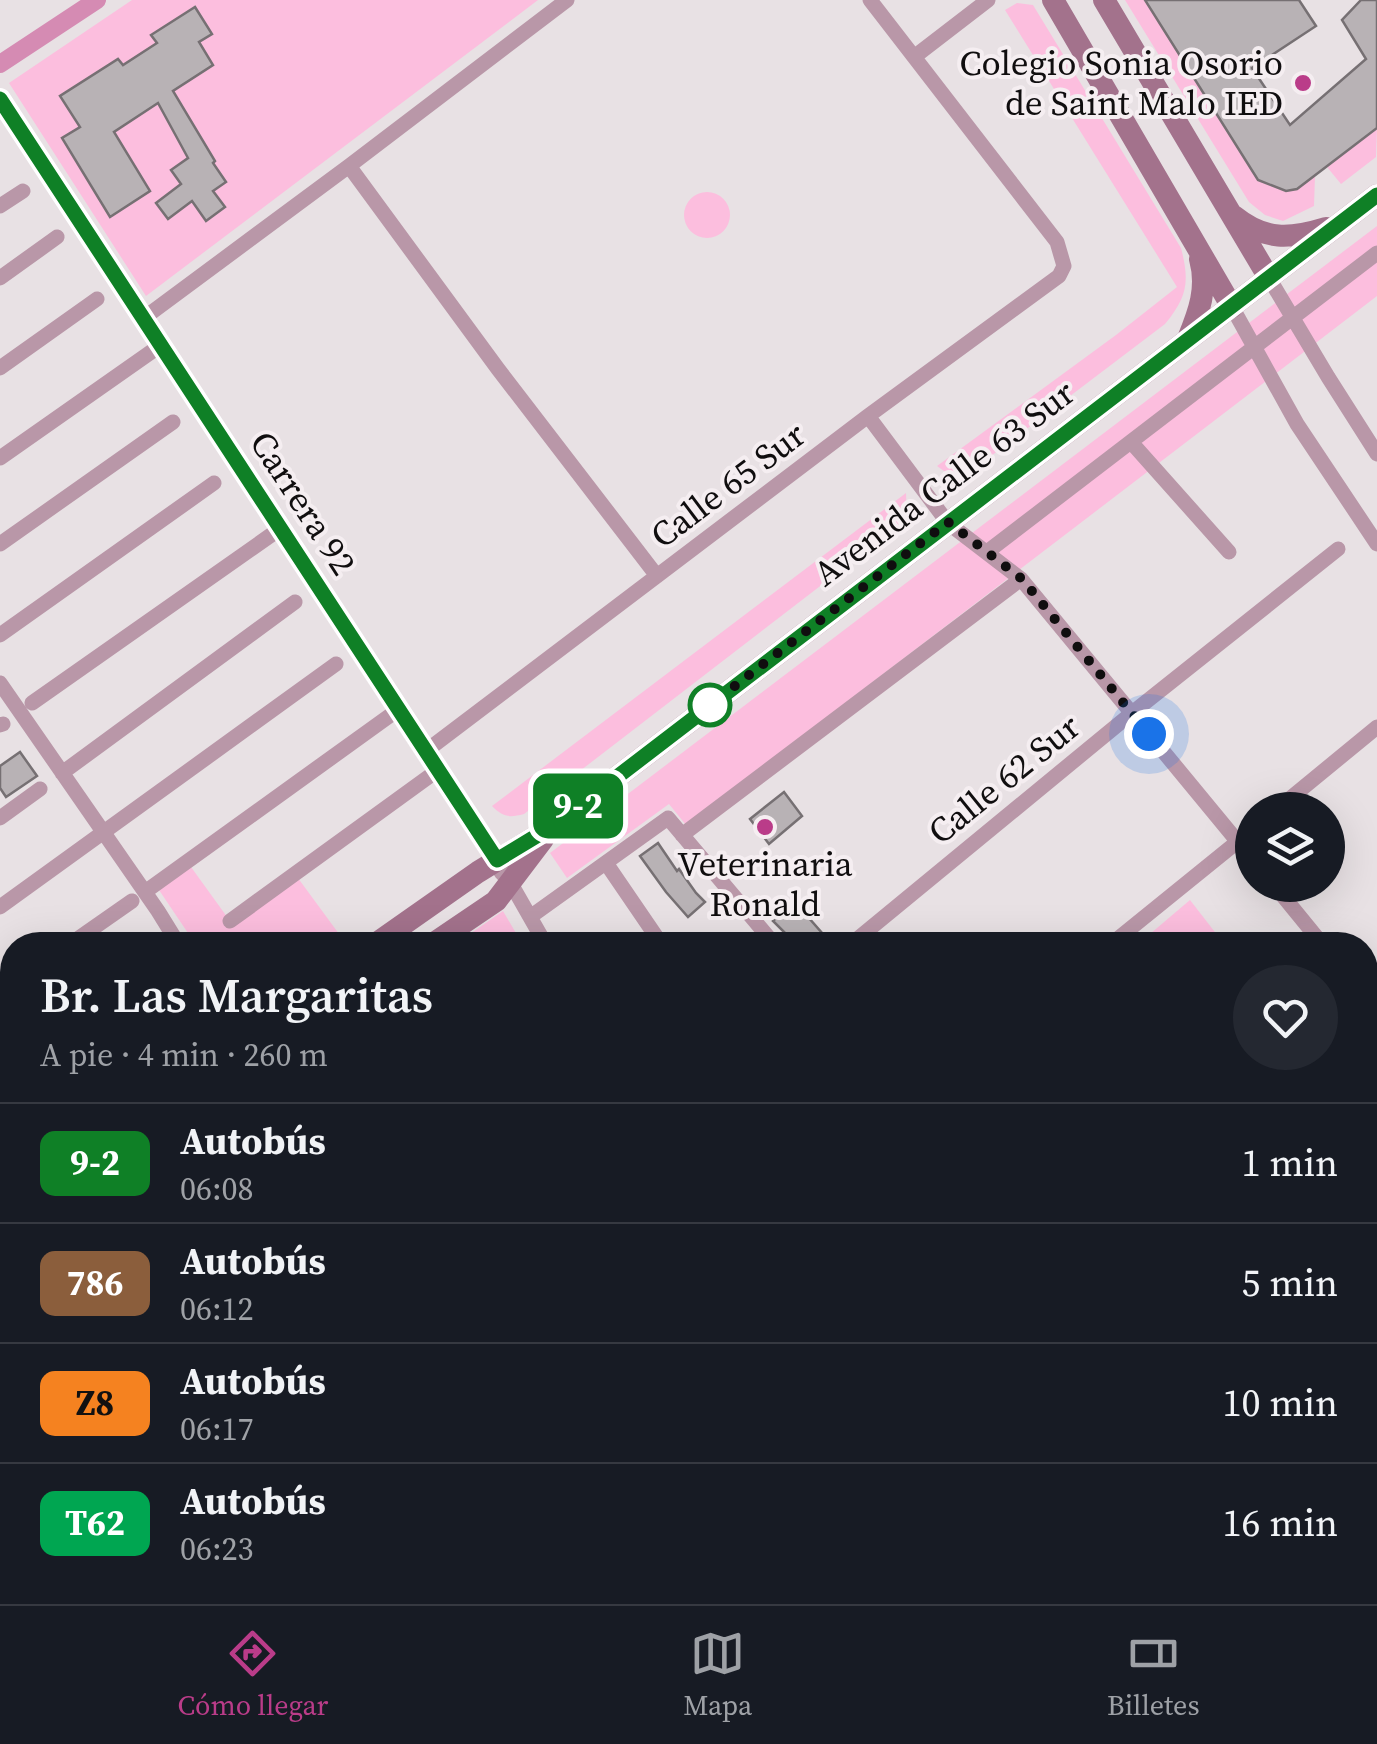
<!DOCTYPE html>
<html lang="es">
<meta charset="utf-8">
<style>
:root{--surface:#171b24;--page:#242831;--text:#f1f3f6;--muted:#9ea1a6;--line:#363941;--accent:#ba3c89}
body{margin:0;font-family:"Source Serif 4",serif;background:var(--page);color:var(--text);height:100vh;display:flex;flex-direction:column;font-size:38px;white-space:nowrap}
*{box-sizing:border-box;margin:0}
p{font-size:32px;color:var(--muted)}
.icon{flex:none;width:55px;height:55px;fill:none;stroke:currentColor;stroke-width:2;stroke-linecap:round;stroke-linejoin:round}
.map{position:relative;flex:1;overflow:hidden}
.side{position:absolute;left:0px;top:932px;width:1378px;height:672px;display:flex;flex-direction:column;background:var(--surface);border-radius:40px 40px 0 0;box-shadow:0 10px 40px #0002}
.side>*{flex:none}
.badge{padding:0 20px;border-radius:15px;font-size:35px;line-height:65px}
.tools{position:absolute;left:1235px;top:792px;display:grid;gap:20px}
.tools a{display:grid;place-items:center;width:110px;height:110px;border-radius:50%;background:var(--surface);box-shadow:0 10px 40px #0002;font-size:50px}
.you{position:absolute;width:50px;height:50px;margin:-25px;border:8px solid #fff;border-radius:50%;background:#1a73e8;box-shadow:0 0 0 15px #1a73e833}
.map>.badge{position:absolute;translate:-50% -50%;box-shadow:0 0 0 5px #fff}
.round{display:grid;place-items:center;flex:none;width:105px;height:105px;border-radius:52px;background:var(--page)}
.summary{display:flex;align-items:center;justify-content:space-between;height:170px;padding:0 40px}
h1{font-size:48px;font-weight:600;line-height:75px}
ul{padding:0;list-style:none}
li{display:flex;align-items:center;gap:30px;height:120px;padding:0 40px;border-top:2px solid var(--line)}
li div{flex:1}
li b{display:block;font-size:38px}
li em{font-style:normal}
li .badge{min-width:110px;font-weight:700;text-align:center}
.menu{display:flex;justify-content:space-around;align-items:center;height:140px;border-top:2px solid var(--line);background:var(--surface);font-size:28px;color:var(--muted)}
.menu a{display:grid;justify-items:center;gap:5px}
.menu .on{color:var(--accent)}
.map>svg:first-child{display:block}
</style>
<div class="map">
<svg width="1377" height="1604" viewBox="0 0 1377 1604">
<rect width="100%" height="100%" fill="#e8e1e4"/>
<!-- green -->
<path fill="#fcbede" d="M 132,0 L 538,0 L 146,296 L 9,83 Z
M 1125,0 L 1145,0 L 1258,180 C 1286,191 1290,195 1315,176 L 1314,206 L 1283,221 L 1265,215 L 1249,202 Z
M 1017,3 L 1033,5 L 1181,248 C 1190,282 1187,297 1165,324 L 970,472 C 956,478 949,475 937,466 L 1116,335 L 1177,287 L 1005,10 Z
M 1377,128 L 1376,157 L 1341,184 L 1327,167 Z
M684 215a23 23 0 1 1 46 0a23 23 0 1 1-46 0Z
M 1377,226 L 1377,296 L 686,825 L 669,804 L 567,878 L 550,853 Z
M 906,493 C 907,508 905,515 897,527 L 524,814 C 509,818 503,817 492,806 Z
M 191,867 L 230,921 L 295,874 L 342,938 L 332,945 L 196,945 L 159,890 Z
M 1190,900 L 1225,945 L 1137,945 Z
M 503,911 L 523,945 L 454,945 Z
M 1365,1123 L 1377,1139 L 1377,1255 L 1365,1264 Z
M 12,1592 L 99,1593 L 107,1604 L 10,1604 Z
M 849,1592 L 930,1593 L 939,1604 L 830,1604 Z"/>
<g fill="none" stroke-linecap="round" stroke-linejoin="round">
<!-- canal -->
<path stroke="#d58bb3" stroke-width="18" d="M 0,64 L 97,0"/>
</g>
<!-- building -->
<path fill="#b8b2b5" stroke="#767073" stroke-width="2.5" d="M 1145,0 L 1299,0 L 1316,26 L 1252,68 L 1290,125 L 1366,59 L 1342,20 L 1361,0 L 1377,0 L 1377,128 L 1297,189 L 1286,191 L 1258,180 Z
M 195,7 L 212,34 L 199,42 L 213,65 L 173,91 L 215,161 L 213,163 L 226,182 L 213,191 L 225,207 L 206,221 L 192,201 L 168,219 L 156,203 L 181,184 L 171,170 L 188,158 L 158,103 L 114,132 L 150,191 L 110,217 L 62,138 L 80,127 L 60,96 L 118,59 L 123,65 L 157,43 L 151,35 Z
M 20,752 L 37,776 L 6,797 L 0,788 L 0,766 Z
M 784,792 L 802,816 L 769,844 L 750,819 Z
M 658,843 L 677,871 L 679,869 L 696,893 L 705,902 L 688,917 L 666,892 L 640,856 Z
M 794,901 L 822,933 L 809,945 L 797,945 L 773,921 Z"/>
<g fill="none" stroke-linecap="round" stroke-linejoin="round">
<!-- minor -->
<path stroke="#b997a8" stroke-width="15" d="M 914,57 L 988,0
M 349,166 L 498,369 L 657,576
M 0,206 L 23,191
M 0,278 L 57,237
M 1269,278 L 1328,377 L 1377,454
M 1232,307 L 1297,424 L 1377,544
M 144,318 L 349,166 L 567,0
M 0,368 L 97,299
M 868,416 L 948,523 L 1021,579 L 1252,859
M 1131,442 L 1229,552
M 0,458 L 161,345
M 0,544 L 173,422
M 987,552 L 1377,253
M 0,635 L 214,483
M 0,683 L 158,911 L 179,945
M 32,703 L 281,528
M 0,725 L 3,724
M 426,751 L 868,416 L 1059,276 L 1064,266 L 1057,242 L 870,0
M 62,773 L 295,602
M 1276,810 L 1377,727
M 0,818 L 40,789
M 682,835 L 1021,579
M 606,863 L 662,945
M 510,882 L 546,945
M 1274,885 L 1323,945
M 149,889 L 399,709
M 0,907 L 336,664
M 530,917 L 668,818 L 775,945
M 230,921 L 438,770
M 69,945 L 132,901
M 850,945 L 1132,713 L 1338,549
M 1110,945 L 1252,830
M 0,994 L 12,985
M 1365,996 L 1377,1010
M 0,1084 L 12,1075
M 0,1172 L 12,1163
M 1365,1421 L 1377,1411
M 108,1592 L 115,1604
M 1138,1604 L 1152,1592"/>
<!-- tertiary -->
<path stroke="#b997a8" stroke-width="20" d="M 0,99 L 504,872"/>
<!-- secondary -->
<path stroke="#a3728c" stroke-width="22" d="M 1053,0 L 1232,307
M 1104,0 L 1269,278
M 1234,216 C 1265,241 1290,239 1326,228
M 1188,339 C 1199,312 1208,288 1200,259
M 374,945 L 478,872 L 553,826 L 1377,195
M 431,945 L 496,901 L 543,839
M 0,1301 L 12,1273
M 0,1453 L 12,1396
M 408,1592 L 414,1604
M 447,1592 L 453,1604"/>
</g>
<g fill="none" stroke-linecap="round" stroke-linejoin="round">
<defs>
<path id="line" d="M 0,99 L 497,860 L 553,826 L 1377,195"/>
</defs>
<!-- line casing -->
<use href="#line" stroke="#fff" stroke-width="22"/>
<!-- line -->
<use href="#line" stroke="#0f8026" stroke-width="15"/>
<!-- walk -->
<path stroke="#100e0f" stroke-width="10" stroke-dasharray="0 18" d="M 710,705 L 701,712 L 948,522 L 1022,579 L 1149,734"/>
</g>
<!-- markers -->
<g fill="#ba3c89" stroke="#f5eef1" stroke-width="4">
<circle cx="1303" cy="83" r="10"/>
<circle cx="765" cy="827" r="10"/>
</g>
<circle fill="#fff" stroke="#0f8026" stroke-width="5" cx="710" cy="705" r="20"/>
<g text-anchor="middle" stroke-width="8" stroke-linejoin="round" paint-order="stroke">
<!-- poi labels -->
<g font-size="35" fill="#100e0f" stroke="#f5eef1" text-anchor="end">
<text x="1283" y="75">Colegio Sonia Osorio<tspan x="1283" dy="40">de Saint Malo IED</tspan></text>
<text x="765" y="876" text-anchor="middle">Veterinaria<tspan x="765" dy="40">Ronald</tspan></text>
</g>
<!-- street labels -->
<g font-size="35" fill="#100e0f" stroke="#f5eef1">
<text transform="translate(944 483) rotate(-37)" y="12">Avenida Calle 63 Sur</text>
<text transform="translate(728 485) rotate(-37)" y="12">Calle 65 Sur</text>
<text transform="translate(303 503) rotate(57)" y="12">Carrera 92</text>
<text transform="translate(1004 779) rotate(-39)" y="12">Calle 62 Sur</text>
</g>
</g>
</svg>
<div class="tools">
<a><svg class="icon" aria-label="layers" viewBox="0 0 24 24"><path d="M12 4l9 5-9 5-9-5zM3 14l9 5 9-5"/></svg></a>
</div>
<div class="you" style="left:1149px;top:734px"></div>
<b class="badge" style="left:578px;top:806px;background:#0f8026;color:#fff">9-2</b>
<section class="side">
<div class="summary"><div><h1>Br. Las Margaritas</h1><p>A pie · 4 min · 260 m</p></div><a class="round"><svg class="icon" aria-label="heart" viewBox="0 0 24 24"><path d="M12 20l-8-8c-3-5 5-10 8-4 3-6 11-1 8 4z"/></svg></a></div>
<ul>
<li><span class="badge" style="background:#0f8026;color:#fff">9-2</span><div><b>Autobús</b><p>06:08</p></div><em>1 min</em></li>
<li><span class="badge" style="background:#8b5e3c;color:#fff">786</span><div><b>Autobús</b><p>06:12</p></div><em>5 min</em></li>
<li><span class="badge" style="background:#f58220;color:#111">Z8</span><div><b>Autobús</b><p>06:17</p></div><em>10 min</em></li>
<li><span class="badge" style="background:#00a651;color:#fff">T62</span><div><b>Autobús</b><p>06:23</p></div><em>16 min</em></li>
</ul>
</section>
</div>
<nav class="menu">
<a class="on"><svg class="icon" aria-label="directions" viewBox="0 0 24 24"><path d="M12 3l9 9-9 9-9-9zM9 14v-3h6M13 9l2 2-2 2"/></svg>Cómo llegar</a>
<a><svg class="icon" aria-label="map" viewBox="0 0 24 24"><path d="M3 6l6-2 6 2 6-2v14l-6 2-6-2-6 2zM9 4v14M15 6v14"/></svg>Mapa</a>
<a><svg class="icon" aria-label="tickets" viewBox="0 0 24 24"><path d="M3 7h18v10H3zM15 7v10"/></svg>Billetes</a>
</nav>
